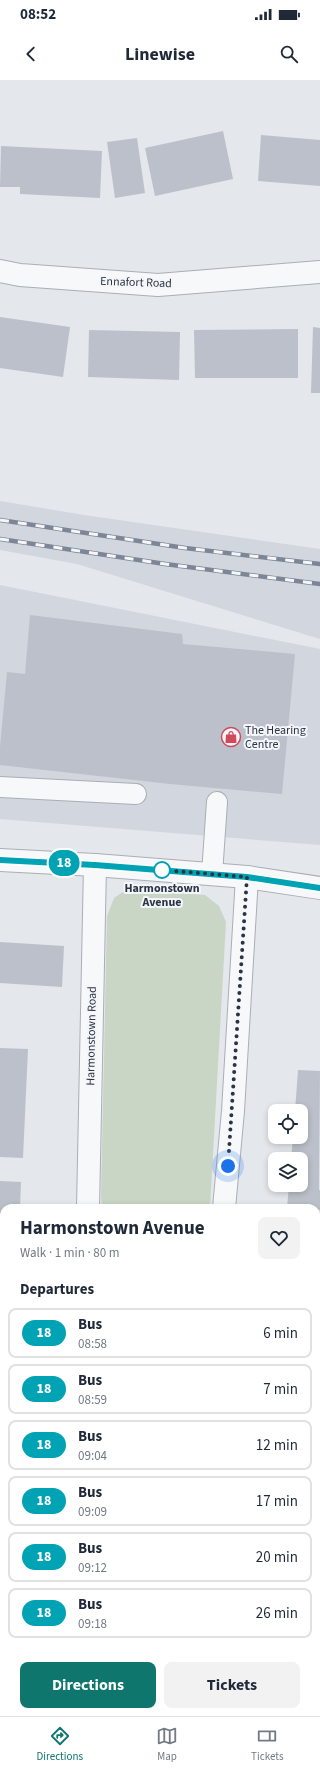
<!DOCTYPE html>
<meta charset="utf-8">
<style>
:root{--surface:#fff;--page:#f2f2f3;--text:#1f2937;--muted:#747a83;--line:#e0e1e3;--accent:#0f766e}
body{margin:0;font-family:"Source Sans 3",sans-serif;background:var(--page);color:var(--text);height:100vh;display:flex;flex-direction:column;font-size:15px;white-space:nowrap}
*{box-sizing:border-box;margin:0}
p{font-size:13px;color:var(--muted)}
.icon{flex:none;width:22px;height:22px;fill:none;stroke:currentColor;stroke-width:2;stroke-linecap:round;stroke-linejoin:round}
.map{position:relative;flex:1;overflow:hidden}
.panel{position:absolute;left:0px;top:1124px;width:320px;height:512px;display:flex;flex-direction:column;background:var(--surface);border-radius:12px 12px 0 0;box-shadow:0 2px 6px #0003}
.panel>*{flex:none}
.badge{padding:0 8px;border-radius:13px;font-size:14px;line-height:26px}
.fabs{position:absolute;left:268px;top:1024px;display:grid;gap:8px}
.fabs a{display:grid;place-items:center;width:40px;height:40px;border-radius:8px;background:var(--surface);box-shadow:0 2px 6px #0003;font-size:20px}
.you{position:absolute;width:20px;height:20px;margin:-10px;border:3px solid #fff;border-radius:50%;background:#1a73e8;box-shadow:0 0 0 6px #1a73e833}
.map>.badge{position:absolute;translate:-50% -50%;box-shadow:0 0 0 2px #fff}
h2{padding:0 20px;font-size:15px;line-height:36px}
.round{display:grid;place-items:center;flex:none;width:42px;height:42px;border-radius:8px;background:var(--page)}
.summary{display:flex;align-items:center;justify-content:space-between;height:68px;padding:0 20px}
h1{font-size:19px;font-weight:700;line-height:30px}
.action{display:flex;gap:8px;margin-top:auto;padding:8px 20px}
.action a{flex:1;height:46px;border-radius:8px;background:var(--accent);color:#fff;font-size:16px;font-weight:700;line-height:46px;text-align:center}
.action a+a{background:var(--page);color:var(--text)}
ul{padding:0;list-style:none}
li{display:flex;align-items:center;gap:12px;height:50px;margin:0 8px 6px;padding:0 12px;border:2px solid var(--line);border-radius:8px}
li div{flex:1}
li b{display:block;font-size:15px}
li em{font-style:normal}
li .badge{min-width:44px;font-weight:700;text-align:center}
.status{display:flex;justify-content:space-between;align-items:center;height:28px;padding:0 20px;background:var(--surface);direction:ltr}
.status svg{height:11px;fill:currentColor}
header{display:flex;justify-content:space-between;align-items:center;height:52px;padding:0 20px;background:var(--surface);font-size:18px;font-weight:700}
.tabs{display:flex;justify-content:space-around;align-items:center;height:56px;border-top:1px solid var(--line);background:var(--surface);font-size:11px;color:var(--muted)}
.tabs a{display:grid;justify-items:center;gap:2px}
.tabs .selected{color:var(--accent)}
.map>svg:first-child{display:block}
</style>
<div class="status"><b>08:52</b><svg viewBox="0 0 49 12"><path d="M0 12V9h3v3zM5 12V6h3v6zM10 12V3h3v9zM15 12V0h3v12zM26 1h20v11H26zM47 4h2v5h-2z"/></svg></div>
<header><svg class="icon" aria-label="back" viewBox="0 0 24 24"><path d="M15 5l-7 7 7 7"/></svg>Linewise<svg class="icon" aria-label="search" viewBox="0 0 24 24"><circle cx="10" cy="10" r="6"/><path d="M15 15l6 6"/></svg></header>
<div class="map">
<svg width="320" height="1636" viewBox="0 0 320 1636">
<rect width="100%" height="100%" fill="#e4e7ec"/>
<!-- built -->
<path fill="#d2d6de" d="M 0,421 L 84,435 L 320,469 L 320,559 L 77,484 L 0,470 Z
M 0,505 L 320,569 L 320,765 L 0,739 Z"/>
<!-- green -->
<path fill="#c9d6c5" d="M 127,809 L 205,815 L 219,826 L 226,842 L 210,1128 L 102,1128 L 101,1116 L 107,836 L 114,818 Z"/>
<!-- building -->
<path fill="#bbc0ca" d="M 223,51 L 233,99 L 155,116 L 145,68 Z
M 261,55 L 320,60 L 320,106 L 258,101 Z
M 137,58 L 145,113 L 115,118 L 107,62 Z
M 1,66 L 102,71 L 100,118 L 20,114 L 20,107 L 0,107 Z
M 0,237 L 70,247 L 63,297 L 0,288 Z
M 313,247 L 320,248 L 320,313 L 311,313 Z
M 298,249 L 298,298 L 195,298 L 194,250 Z
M 89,250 L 180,252 L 179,300 L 88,297 Z
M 30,535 L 182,554 L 183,564 L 295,574 L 282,714 L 170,704 L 0,685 L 0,667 L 7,592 L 25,594 Z
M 0,862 L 64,866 L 62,907 L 0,903 Z
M 0,968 L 28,969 L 23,1078 L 0,1077 Z
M 298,990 L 320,991 L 319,1110 L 320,1110 L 320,1130 L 316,1130 L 316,1128 L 287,1128 L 289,1105 L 301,1105 L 301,1079 L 291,1079 L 293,1057 L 301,1057 L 301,1031 L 295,1031 Z
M 0,1101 L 21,1102 L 20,1128 L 4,1128 L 4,1210 L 0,1210 Z
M 0,1214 L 4,1214 L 4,1235 L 0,1235 Z
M 316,1254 L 320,1254 L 320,1279 L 316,1279 Z
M 316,1297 L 320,1301 L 320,1318 L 316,1315 Z
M 4,1330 L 4,1380 L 0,1380 L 0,1331 Z
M 316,1422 L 320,1425 L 320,1443 L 316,1440 Z
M 316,1450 L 320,1453 L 320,1543 L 316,1540 Z
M 0,1586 L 4,1586 L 4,1632 L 20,1632 L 20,1636 L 0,1636 Z
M 162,1632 L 181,1632 L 182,1636 L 163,1636 Z
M 194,1632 L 214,1632 L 214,1636 L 194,1636 Z
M 235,1633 L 236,1636 L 221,1636 L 221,1635 Z"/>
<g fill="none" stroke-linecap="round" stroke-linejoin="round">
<defs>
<path id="service" d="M 0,707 L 136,714
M 212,794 L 217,722"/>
<path id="minor" d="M 0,191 L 20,195 L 158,205 L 320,192
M 88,1128 L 95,785
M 224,1128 L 233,1031 L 247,797"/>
<path id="tertiary" d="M 0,780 L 95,785 L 247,797 L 320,808"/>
</defs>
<!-- service casing -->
<use href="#service" stroke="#a9aeb7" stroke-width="22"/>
<!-- minor casing -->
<use href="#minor" stroke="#a9aeb7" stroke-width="24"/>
<!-- tertiary casing -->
<use href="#tertiary" stroke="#a9aeb7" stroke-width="24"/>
<!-- service -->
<use href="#service" stroke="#f7f8fa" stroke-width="20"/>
<!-- minor -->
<use href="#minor" stroke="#f7f8fa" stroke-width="22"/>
<!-- tertiary -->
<use href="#tertiary" stroke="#f7f8fa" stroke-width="22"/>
<defs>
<path id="rail" d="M 0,440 L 185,468 L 320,484
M 0,459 L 165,484 L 320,504"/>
</defs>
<!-- rail casing -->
<use href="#rail" stroke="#7d8696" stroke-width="4.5"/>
<!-- rail -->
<use href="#rail" stroke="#f4f6f9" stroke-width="3" stroke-dasharray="9" stroke-linecap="butt"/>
</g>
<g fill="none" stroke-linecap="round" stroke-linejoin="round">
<defs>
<path id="line" d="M 0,780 L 95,785 L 247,797 L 320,808"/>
</defs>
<!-- line casing -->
<use href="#line" stroke="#fff" stroke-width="9"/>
<!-- line -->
<use href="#line" stroke="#00a3b4" stroke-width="6"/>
<!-- walk -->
<path stroke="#2b3445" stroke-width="4" stroke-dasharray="0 7.2" d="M 162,790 L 247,797 L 228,1086"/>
</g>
<!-- icons -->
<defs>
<symbol id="shop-ring" viewBox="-11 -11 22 22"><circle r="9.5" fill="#f4f6f9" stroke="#d1495b" stroke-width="1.5"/><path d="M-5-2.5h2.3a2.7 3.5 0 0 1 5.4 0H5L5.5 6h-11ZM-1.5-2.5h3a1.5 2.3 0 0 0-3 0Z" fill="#d1495b"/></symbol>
</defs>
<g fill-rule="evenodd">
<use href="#shop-ring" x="220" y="646" width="22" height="22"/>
</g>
<!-- markers -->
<circle fill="#fff" stroke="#00a3b4" stroke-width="2" cx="162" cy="790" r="8"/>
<g text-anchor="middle" stroke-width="4" stroke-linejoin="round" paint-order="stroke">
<!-- street labels -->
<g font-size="12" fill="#2b3445" stroke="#f4f6f9">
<text transform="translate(136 202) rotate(2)" y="4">Ennafort Road</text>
<text transform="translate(91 956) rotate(-89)" y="4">Harmonstown Road</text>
</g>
<!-- poi labels -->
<g font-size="12" fill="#2b3445" stroke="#f4f6f9" text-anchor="start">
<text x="245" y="654">The Hearing<tspan x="245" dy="14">Centre</tspan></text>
</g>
<!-- stop labels -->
<g font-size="12" font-weight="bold" fill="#2b3445" stroke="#f4f6f9">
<text x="162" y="812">Harmonstown<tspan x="162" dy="14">Avenue</tspan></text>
</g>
</g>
</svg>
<div class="fabs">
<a><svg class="icon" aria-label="locate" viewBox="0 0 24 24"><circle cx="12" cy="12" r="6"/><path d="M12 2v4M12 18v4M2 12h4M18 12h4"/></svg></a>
<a><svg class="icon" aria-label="layers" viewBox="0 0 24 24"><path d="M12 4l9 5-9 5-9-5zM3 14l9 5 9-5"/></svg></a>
</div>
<div class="you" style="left:228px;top:1086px"></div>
<b class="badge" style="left:64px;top:783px;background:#00a3b4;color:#fff">18</b>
<section class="panel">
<div class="summary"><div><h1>Harmonstown Avenue</h1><p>Walk · 1 min · 80 m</p></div><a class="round"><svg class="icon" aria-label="heart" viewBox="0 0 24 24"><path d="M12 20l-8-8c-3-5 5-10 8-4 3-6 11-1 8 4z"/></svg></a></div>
<h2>Departures</h2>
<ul>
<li><span class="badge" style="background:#00a3b4;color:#fff">18</span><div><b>Bus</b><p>08:58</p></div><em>6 min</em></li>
<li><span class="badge" style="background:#00a3b4;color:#fff">18</span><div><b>Bus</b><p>08:59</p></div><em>7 min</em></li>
<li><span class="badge" style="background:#00a3b4;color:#fff">18</span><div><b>Bus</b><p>09:04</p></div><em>12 min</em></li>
<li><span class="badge" style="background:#00a3b4;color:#fff">18</span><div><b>Bus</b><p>09:09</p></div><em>17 min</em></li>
<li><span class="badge" style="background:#00a3b4;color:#fff">18</span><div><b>Bus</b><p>09:12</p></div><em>20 min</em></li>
<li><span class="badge" style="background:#00a3b4;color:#fff">18</span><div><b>Bus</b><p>09:18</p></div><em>26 min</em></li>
</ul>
<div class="action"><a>Directions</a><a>Tickets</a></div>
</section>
</div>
<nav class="tabs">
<a class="selected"><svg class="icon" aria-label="directions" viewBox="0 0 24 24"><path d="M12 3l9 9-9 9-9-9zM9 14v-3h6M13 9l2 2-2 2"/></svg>Directions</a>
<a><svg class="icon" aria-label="map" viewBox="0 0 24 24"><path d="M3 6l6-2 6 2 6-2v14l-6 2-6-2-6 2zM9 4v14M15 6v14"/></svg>Map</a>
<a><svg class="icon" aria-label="tickets" viewBox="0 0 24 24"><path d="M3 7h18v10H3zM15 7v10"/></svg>Tickets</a>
</nav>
